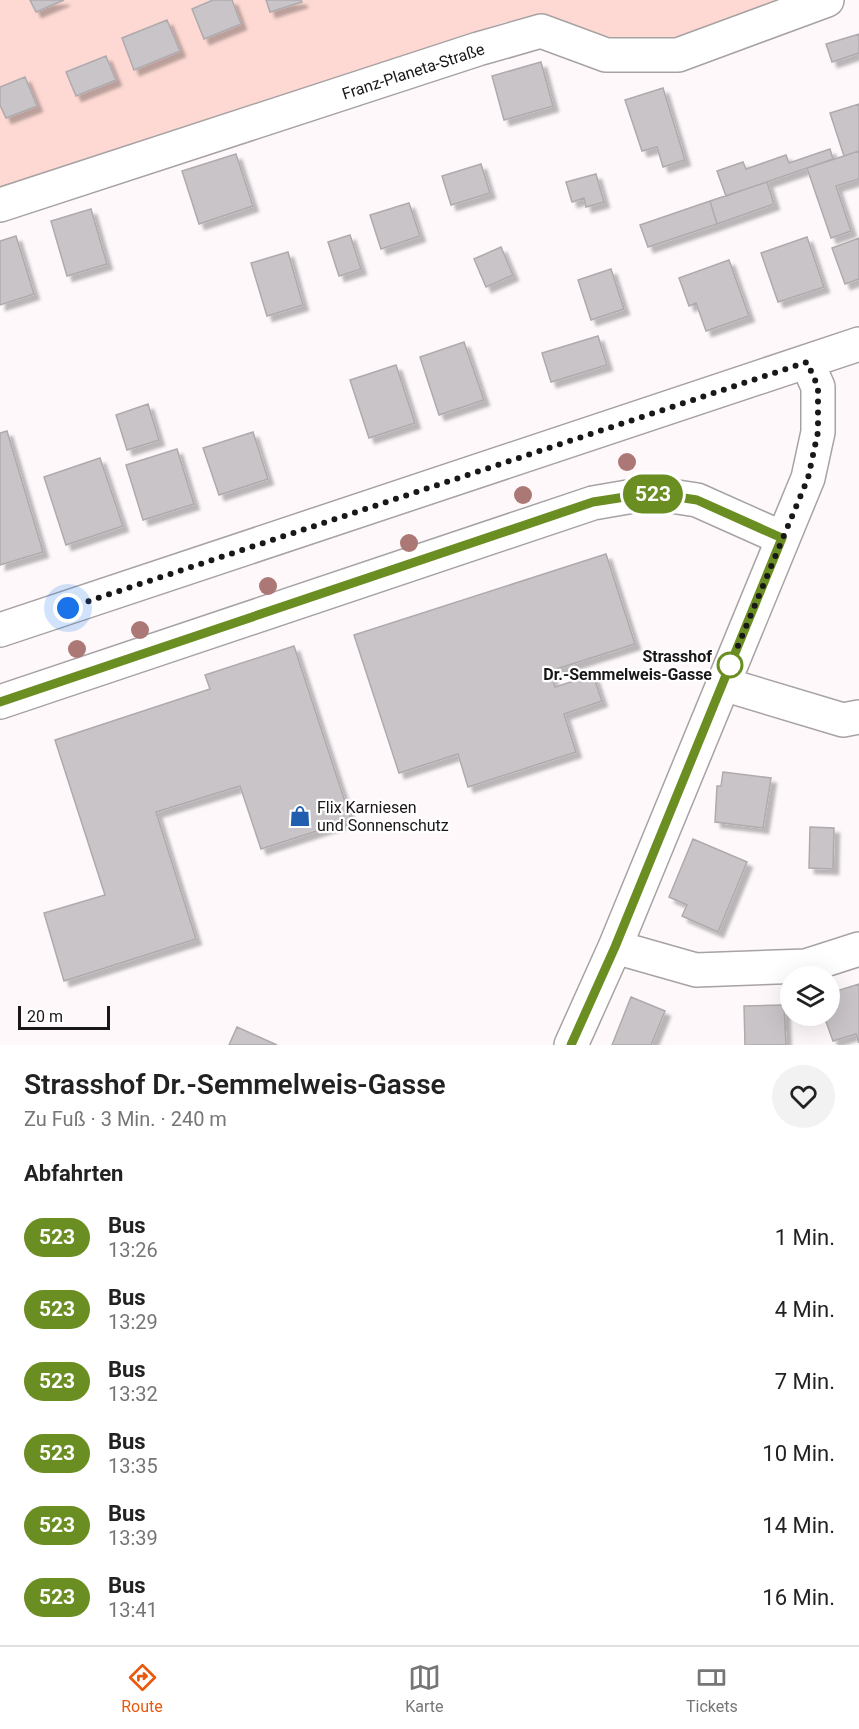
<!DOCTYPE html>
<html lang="de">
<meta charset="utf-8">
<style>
:root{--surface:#fff;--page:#f2f2f2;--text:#222;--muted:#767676;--line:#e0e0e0;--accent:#ea580c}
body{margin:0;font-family:Roboto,sans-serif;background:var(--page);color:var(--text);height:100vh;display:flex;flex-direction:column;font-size:22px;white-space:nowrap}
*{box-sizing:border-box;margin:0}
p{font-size:20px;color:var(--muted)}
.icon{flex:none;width:33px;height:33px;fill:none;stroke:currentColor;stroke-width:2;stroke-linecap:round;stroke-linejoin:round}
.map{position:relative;height:1045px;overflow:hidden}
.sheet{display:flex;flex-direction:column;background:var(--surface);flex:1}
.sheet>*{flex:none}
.badge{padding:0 12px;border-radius:20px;font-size:21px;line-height:39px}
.fabs{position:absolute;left:780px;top:966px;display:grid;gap:12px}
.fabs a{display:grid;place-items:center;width:60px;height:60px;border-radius:50%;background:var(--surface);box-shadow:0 6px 24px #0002;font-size:30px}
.scale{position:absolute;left:18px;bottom:15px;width:92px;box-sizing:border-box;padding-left:6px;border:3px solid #191718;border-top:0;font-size:16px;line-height:21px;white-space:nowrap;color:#191718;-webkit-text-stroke:4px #fff;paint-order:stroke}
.you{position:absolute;width:30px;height:30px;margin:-15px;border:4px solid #fff;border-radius:50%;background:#1a73e8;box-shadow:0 0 0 9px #1a73e833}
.map>.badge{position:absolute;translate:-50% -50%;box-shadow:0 0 0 3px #fff}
h2{padding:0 24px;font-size:22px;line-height:54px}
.round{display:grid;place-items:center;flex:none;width:63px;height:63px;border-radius:32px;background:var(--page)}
.overview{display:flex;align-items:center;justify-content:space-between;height:102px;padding:0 24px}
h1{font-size:28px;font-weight:600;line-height:45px}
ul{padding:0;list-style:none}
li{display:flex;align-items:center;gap:18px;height:72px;padding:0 24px}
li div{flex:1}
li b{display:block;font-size:22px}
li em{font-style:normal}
li .badge{min-width:66px;font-weight:700;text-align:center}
.menu{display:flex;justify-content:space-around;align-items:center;height:84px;border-top:2px solid var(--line);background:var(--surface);font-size:16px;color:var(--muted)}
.menu a{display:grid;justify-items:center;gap:3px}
.menu .current{color:var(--accent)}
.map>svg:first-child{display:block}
</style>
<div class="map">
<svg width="859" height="1045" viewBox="0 0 859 1045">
<defs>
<filter id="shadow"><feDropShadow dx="5.5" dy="5.5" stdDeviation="1.5" flood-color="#0004"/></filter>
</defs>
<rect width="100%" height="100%" fill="#fef8fa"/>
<!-- green -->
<path fill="#fed9d3" d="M 0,0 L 799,0 L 710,30 L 638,45 L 559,22 L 505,22 L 0,195 Z"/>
<!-- building -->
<path fill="#c9c4c8" stroke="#aeaaad" stroke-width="1.5" filter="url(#shadow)" d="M 30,0 L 64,0 L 36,12 Z
M 213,0 L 232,0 L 241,24 L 204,39 L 192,9 Z
M 266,0 L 301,0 L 302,2 L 270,12 Z
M 167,20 L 180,51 L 134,70 L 122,38 Z
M 859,34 L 859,53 L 832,62 L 826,44 Z
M 106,56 L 116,80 L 76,96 L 66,72 Z
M 541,62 L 553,106 L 504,120 L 492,76 Z
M 25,77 L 37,106 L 6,118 L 0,105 L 0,87 Z
M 663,88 L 685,160 L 663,167 L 657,147 L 642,151 L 625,100 Z
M 859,104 L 859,151 L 844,156 L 830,113 Z
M 830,149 L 833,159 L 726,196 L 717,171 L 743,162 L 746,169 L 786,155 L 789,163 Z
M 859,151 L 859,179 L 836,186 L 851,231 L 831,238 L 807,168 Z
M 236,154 L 253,206 L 199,224 L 182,171 Z
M 481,164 L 490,193 L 451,205 L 442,176 Z
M 596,174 L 604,202 L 586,207 L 584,198 L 572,202 L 566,182 Z
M 767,182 L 774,204 L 717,224 L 710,201 Z
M 710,201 L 717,224 L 648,247 L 640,225 Z
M 409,203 L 420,236 L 381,249 L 370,215 Z
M 91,209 L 107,264 L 67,276 L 51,221 Z
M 350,235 L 361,269 L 339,276 L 328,242 Z
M 16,236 L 34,294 L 0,305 L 0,241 Z
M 807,237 L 824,287 L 778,302 L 761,253 Z
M 859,238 L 859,279 L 845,284 L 832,248 Z
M 501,247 L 513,275 L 486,287 L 474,259 Z
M 288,252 L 303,305 L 267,316 L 251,263 Z
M 729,260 L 749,316 L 706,331 L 696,303 L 689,306 L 679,278 Z
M 611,269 L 624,309 L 591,320 L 578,280 Z
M 598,336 L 607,365 L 551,382 L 542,353 Z
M 464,342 L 484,400 L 439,415 L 420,357 Z
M 396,365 L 415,423 L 369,438 L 350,380 Z
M 148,404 L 159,440 L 127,450 L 116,415 Z
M 7,431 L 43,552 L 0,565 L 0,433 Z
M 253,432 L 268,479 L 219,495 L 203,448 Z
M 177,449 L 194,504 L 143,520 L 126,465 Z
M 100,458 L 123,526 L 66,545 L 44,477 Z
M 606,554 L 635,644 L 550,671 L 555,687 L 593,675 L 602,701 L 564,714 L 576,752 L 468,787 L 458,754 L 399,773 L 354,635 Z
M 294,646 L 351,820 L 261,849 L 240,786 L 156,812 L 196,939 L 64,981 L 44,913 L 105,895 L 55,740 L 210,689 L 205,675 Z
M 723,772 L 771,778 L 763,828 L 715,822 L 717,786 L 721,786 Z
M 810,827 L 834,828 L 833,869 L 809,868 Z
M 693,839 L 747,862 L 718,932 L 682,916 L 687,905 L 669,897 Z
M 859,984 L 859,1043 L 856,1034 L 833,1041 L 824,1016 L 830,1016 L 830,993 Z
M 631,997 L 665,1011 L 651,1045 L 612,1045 Z
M 784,1005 L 786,1045 L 745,1045 L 744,1006 Z
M 237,1027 L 277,1045 L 229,1045 Z"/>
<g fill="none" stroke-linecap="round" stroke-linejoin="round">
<defs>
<path id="minor" d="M 0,205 L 478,49 L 541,31 L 606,55 L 678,55 L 827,0
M 723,684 L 843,720 L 859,717
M 0,702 L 593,503 L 651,493 L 697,500 L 782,538
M 615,947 L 696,970 L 806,966 L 859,949
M 571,1045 L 615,947 L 808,478 L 818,432 L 818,387 L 807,362"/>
<path id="major" d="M 0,630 L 859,344"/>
</defs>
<!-- minor casing -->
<use href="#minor" stroke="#a7a2a4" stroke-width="36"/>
<!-- major casing -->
<use href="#major" stroke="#a7a2a4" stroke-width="36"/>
<!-- minor -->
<use href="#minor" stroke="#fff" stroke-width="33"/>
<!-- major -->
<use href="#major" stroke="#fff" stroke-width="33"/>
</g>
<!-- trees -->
<g fill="#ac7875">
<circle cx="627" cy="462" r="9"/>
<circle cx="523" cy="495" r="9"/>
<circle cx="409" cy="543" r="9"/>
<circle cx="268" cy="586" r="9"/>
<circle cx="140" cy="630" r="9"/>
<circle cx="77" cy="649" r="9"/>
</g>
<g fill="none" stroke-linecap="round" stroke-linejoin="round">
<defs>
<path id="line" d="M 0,702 L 593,502 L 651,493 L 697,500 L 782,538 L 615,947 L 571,1045"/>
</defs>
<!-- line casing -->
<use href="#line" stroke="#fff" stroke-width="14"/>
<!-- line -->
<use href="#line" stroke="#6b8e23" stroke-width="9"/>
<!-- walk -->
<path stroke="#191718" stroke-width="6" stroke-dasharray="0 10.8" d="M 68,608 L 807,362 L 818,387 L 818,432 L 808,478 L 730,665"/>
</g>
<!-- icons -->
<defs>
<symbol id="shop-bare" viewBox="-9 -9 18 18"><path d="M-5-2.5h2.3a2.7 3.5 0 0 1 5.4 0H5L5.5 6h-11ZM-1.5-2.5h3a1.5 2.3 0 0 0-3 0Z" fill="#215eb0" stroke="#fff" stroke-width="2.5" paint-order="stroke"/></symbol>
</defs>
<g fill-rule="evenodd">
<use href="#shop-bare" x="285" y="801" width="30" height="30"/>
</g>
<!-- markers -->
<circle fill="#fff" stroke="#6b8e23" stroke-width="3" cx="730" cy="665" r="12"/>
<g text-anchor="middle" stroke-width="4.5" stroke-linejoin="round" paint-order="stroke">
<!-- street labels -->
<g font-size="16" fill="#191718" stroke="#fff">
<text transform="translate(413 71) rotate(-18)" y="6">Franz-Planeta-Straße</text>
</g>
<!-- stop labels -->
<g font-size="16" font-weight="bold" fill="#191718" stroke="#fff" text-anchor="end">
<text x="712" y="662">Strasshof<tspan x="712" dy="18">Dr.-Semmelweis-Gasse</tspan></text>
</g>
<!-- poi labels -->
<g font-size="16" fill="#191718" stroke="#fff" text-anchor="start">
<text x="317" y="813">Flix Karniesen<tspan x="317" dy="18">und Sonnenschutz</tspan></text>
</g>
</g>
</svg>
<div class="fabs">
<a><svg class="icon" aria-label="layers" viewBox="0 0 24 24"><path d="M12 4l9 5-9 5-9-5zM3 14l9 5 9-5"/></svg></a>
</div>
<div class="scale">20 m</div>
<div class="you" style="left:68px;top:608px"></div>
<b class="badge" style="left:653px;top:494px;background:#6b8e23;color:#fff">523</b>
</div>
<section class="sheet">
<div class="overview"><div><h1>Strasshof Dr.-Semmelweis-Gasse</h1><p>Zu Fuß · 3 Min. · 240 m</p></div><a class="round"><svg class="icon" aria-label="heart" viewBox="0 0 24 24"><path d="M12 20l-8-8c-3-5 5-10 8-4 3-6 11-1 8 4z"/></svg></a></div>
<h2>Abfahrten</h2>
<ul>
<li><span class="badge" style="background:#6b8e23;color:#fff">523</span><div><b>Bus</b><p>13:26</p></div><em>1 Min.</em></li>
<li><span class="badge" style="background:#6b8e23;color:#fff">523</span><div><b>Bus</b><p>13:29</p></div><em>4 Min.</em></li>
<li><span class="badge" style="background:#6b8e23;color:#fff">523</span><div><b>Bus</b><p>13:32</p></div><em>7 Min.</em></li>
<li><span class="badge" style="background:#6b8e23;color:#fff">523</span><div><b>Bus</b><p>13:35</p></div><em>10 Min.</em></li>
<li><span class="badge" style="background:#6b8e23;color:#fff">523</span><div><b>Bus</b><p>13:39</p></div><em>14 Min.</em></li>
<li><span class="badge" style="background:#6b8e23;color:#fff">523</span><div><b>Bus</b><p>13:41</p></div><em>16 Min.</em></li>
</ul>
</section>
<nav class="menu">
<a class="current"><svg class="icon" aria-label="directions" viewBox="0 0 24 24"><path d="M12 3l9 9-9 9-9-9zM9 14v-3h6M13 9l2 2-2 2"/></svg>Route</a>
<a><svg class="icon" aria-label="map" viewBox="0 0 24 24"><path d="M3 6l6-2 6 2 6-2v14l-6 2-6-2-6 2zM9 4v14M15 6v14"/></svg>Karte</a>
<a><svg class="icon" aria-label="tickets" viewBox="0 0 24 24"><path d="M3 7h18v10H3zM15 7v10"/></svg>Tickets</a>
</nav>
